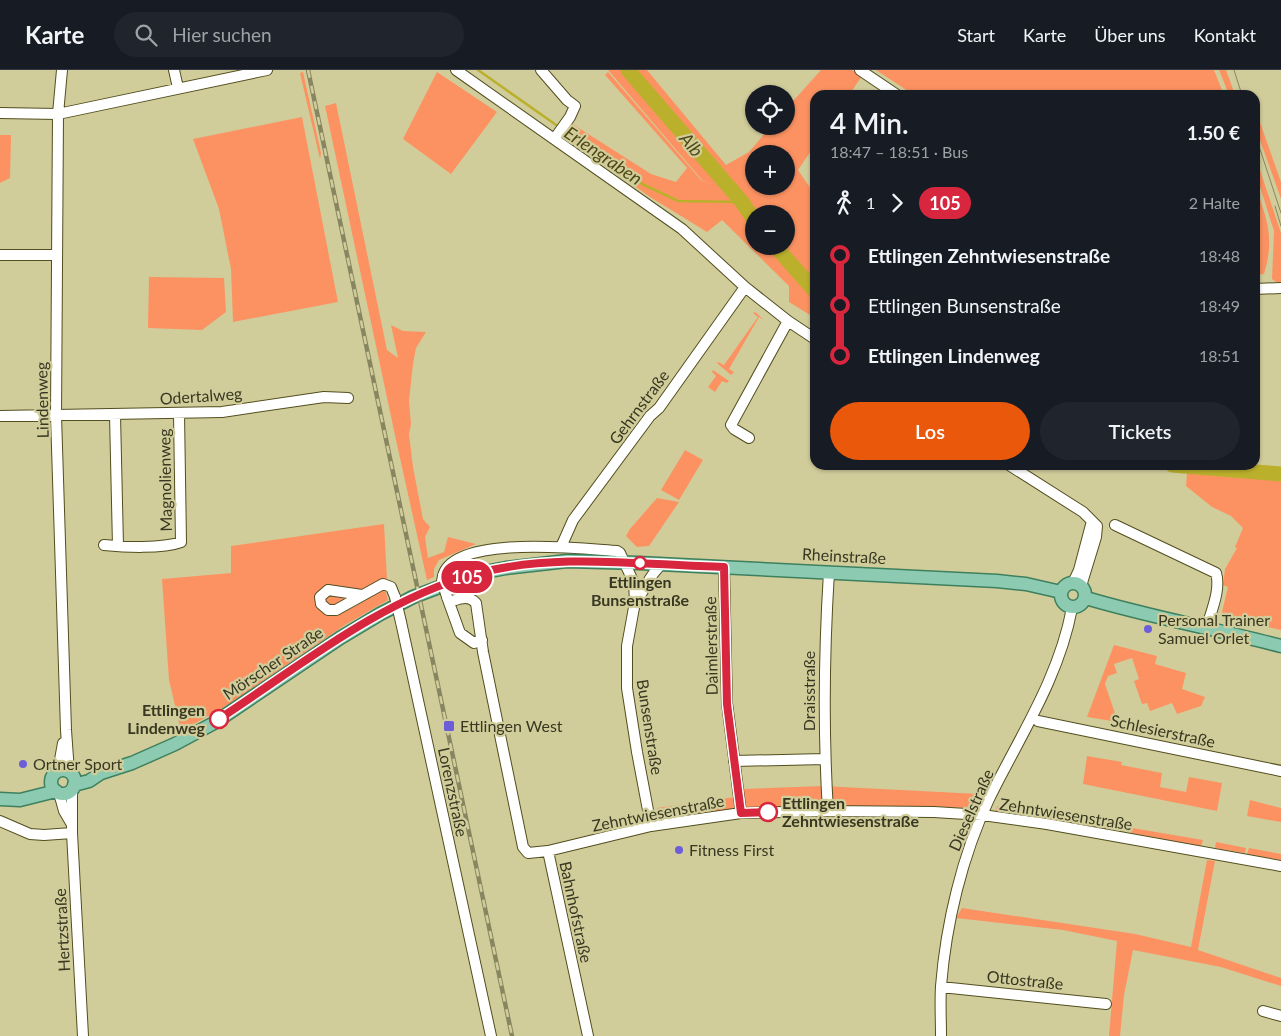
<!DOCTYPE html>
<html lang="de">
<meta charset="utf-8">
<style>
:root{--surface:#171b24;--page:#20242c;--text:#f1f3f6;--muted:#9ea1a6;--line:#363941;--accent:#ea580c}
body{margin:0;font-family:Lato,sans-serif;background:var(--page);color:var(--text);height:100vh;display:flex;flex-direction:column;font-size:19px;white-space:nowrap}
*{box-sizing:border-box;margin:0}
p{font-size:16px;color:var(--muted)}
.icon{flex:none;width:28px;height:28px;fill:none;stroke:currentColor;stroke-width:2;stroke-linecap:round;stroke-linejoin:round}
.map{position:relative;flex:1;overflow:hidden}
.panel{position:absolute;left:810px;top:20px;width:450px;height:380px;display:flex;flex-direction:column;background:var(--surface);border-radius:15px;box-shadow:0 1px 4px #0004}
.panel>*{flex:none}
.badge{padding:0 10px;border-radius:16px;font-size:18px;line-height:32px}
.fabs{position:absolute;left:745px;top:15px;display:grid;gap:10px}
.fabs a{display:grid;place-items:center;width:50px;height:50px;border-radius:50%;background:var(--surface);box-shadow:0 1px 4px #0004;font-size:25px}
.map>.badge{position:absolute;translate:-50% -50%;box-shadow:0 0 0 2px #fff}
.legs{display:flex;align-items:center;gap:8px;height:55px;padding:0 20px;font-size:16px}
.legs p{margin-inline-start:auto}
.head{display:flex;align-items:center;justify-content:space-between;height:85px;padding:0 20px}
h1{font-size:28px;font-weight:600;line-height:38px}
.primary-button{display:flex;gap:10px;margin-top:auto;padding:10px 20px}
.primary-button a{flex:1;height:58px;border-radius:30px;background:var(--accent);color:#fff;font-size:20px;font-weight:600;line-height:58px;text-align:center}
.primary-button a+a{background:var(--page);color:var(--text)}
ul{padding:0 20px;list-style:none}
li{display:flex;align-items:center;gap:18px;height:50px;font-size:19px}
li i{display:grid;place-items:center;width:8px;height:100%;margin:0 6px;background:currentColor}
li i::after{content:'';width:12px;height:12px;margin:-6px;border:4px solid;border-radius:50%;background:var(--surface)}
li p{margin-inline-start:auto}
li:first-child i{background:linear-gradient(#0000 50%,currentColor 0)}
li:last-child i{background:linear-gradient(currentColor 50%,#0000 0)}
header{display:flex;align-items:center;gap:30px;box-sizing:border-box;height:70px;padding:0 25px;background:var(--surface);border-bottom:1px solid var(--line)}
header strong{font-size:24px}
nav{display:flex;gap:28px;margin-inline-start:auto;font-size:18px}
.search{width:350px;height:45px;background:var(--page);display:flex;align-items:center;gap:12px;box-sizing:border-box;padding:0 18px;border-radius:28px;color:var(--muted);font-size:19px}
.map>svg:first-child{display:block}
</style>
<header>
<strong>Karte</strong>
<div class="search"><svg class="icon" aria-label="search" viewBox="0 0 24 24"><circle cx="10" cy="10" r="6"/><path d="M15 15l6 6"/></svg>Hier suchen</div>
<nav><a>Start</a><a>Karte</a><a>Über uns</a><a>Kontakt</a></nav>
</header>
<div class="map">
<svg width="1281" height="966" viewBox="0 0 1281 966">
<rect width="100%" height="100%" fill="#d1cd9b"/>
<!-- green -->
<path fill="#fc9262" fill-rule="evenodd" d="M 608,0 L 647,0 L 726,95 L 749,82 L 771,56 L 786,56 L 786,39 L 821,0 L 852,0 L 862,6 L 849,25 L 815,25 L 815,75 L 798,100 L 815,125 L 815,248 L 789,232 L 789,216 L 722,150 L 707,162 L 650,127 L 564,66 L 571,53 L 651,104 L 676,112 L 687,98 L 605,5 L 608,2 L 701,110 L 711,114 L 702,110 ZM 754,84 L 786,84 L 786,116 L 754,116 ZM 754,144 L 786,144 L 786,176 L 754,176 Z
M 876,0 L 1214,0 L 1224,25 L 914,25 Z
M 1219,0 L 1226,0 L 1235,25 L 1229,25 Z
M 303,2 L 321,83 L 320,89 L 300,3 Z
M 437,2 L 497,42 L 451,104 L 403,69 Z
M 336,33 L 387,280 L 398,288 L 391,255 L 403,261 L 426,262 L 416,278 L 413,294 L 409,331 L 411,354 L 409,364 L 413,397 L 423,449 L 430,457 L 425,467 L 428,488 L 444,482 L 448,467 L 476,474 L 439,490 L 434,499 L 434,507 L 427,510 L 396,370 L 325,36 Z
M 1255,38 L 1281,112 L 1281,129 L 1255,56 Z
M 302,47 L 338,232 L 233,252 L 231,199 L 219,139 L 193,69 Z
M 0,65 L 11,65 L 10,108 L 0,113 Z
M 1255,85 L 1281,163 L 1281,212 L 1276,212 L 1272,209 L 1274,161 L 1255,101 Z
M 1255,115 C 1267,149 1275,168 1264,204 L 1255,205 Z
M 149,207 L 224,208 L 226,242 L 202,260 L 148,258 Z
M 755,242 L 764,250 L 759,247 L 729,299 L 734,302 L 731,305 L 717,293 L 718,292 L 724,295 L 758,247 L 753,243 Z
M 713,300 L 729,311 L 727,313 L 722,311 L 715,322 L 708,317 L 716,306 L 712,302 Z
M 685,380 L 703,390 L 679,430 L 661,420 Z
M 1187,403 L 1257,406 L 1281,411 L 1281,560 L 1221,546 L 1228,517 L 1223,515 L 1225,499 L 1237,478 L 1235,477 L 1243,458 L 1231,446 L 1212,437 L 1186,416 Z
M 657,428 L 679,432 L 649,476 L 637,477 L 626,466 L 630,459 Z
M 384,454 L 387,509 L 385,519 L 388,530 L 345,555 L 228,635 L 181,661 L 169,610 L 162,509 L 231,503 L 231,476 Z
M 1114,575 L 1157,586 L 1155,594 L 1186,603 L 1182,619 L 1205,627 L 1201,636 L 1177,644 L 1172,633 L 1150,641 L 1147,633 L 1142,634 L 1134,611 L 1139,609 L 1132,588 L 1114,594 L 1117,603 L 1108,606 L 1105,614 L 1118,652 L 1087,647 Z
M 1087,686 L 1122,692 L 1121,695 L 1162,703 L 1160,717 L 1186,722 L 1189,707 L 1222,713 L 1217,741 L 1083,714 Z
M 823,716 L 979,724 L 976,732 L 966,738 L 929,736 L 740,739 L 659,748 L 657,738 L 743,726 L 743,719 Z
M 1250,730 L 1281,738 L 1281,752 L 1247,746 Z
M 997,736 L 1119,755 L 1118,760 L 1032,746 L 996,743 Z
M 1132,758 L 1203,770 L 1201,776 L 1131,763 Z
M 1216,772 L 1246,778 L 1245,783 L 1215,778 Z
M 1249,778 L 1281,784 L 1281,790 L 1247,784 Z
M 1207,790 L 1215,791 L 1198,880 L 1281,908 L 1281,916 L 1221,897 L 1133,880 L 1124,925 L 1120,966 L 1109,966 L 1117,871 L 1063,860 L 956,848 L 962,838 L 1135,864 L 1191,877 Z"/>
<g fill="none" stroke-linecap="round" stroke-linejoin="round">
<!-- stream -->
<path stroke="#bbb02c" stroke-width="2.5" d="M 478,0 L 559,57
M 564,60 L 634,110 L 678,131 L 742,132"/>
<!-- river -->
<path stroke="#bbb02c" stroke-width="15" d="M 628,0 L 742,132 L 754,150
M 775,176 L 815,221
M 1172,395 L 1281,404"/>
<defs>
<path id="minor" d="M 62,0 L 58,44 L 56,346 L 66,660 L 69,702
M 174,0 L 178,18
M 456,0 L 682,159 L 745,217 L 788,251 L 815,269
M 541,0 L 567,30 L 575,36 L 570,47 L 555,68
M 860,0 L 897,25
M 0,43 L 58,44 L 267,0
M 0,185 L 56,185
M 1255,219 L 1281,218
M 115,345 L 118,476
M 0,346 L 222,342 L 324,327 L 348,328
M 749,368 L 734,359 L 731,355 L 788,251
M 1009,395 L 1083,442 L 1097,456 L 1096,467 L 1081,516
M 1115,455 L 1216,503 C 1221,520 1211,541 1207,557
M 104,475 C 124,477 162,479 181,472 L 179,344
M 561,477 L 573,450 L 650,346 L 659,338 L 745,217
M 724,497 L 727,633 L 741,743
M 443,506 C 454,464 583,479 617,481 L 620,483 L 634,513 L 635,532 L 627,576 L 627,618 L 637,682 L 651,756
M 1073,513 L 1079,500 L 1092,451
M 362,525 L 328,520 L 320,527 L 321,534 L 328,540 L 336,540 L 383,514 L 391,517 L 395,527
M 447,527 L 460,563 L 474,573 L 482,570
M 449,532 C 459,529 468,524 476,533 L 483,582 L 523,777 L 528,783 L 548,781 L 588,966
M 635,532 C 647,519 647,507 662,494
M 401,552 L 491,966
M 1038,651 L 1281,701
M 734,691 L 824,689
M 58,701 L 63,673
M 72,718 L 72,763 L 83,966
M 59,723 L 64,741 L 71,753
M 828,741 C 823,661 824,582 829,502
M 0,751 L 30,764 L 44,765 L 72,763
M 548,781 L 651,756 L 741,743 L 828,741 L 934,742 L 982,745 L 1047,754 L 1281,796
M 941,917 L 1106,934
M 1263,941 L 1281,946
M 941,966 C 941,950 940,933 941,916 C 946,854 962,786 989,729 C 1020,666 1059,608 1072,538"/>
<path id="major" d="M1061 525a12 12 0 1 1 24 0a12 12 0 1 1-24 0Z
M 1086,528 C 1150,547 1216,559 1281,576
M51 712a12 12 0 1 1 24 0a12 12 0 1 1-24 0Z
M 74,715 L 89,711 L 101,703 L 132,693 L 175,674 L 214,653 L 340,568 L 380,544 L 413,527 L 474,504 L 506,498 L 567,491 L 639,493 L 997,511 L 1026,514 L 1061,522
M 0,729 L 20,730 L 56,721"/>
</defs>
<!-- minor casing -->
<use href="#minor" stroke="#524e1f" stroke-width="12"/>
<!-- major casing -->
<use href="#major" stroke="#3e805e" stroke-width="15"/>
<!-- minor -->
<use href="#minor" stroke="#fff" stroke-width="10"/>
<!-- major -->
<use href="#major" stroke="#8dcab2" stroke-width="12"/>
<!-- tram -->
<path stroke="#888661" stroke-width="1" d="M 1234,0 L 1242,25
M 1255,64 L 1281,143
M 1275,136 L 1281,156"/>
<defs>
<path id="rail" d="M 308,0 L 512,966"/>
</defs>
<!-- rail casing -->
<use href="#rail" stroke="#888661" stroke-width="4.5"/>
<!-- rail -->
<use href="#rail" stroke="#d1cd9b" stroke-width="2.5" stroke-dasharray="8" stroke-linecap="butt"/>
<defs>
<path id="minor-bridge" d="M 443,506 L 442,511 L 447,527
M 395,527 L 401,552"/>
</defs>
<!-- minor-bridge casing -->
<use href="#minor-bridge" stroke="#524e1f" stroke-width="12" stroke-linecap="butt"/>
<!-- minor-bridge -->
<use href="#minor-bridge" stroke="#fff" stroke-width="10"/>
</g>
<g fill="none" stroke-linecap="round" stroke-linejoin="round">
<defs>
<path id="line-1" d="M 219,649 C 300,596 381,530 475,504 C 556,482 641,495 724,497 L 727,634 L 741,743 L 768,742"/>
</defs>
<!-- line-1 casing -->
<use href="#line-1" stroke="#fff" stroke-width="11"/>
<!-- line-1 -->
<use href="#line-1" stroke="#d7263d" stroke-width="8"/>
</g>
<!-- markers -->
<g fill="#fff" stroke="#d7263d" stroke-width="2.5">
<circle cx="640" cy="493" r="6"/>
<circle cx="219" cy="649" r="9"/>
<circle cx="768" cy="742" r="9"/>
</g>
<g fill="#6c5ed8" stroke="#d1cd9b" stroke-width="2">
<circle cx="1148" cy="559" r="5"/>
<rect x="443" y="650" width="12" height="12" rx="2.5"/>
<circle cx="23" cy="694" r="5"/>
<circle cx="679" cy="780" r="5"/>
</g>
<g text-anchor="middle" stroke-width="4.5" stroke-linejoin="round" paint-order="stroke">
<!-- street labels -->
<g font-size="16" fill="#383722" stroke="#d1cd9b">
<text transform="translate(201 326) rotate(-4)" y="6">Odertalweg</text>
<text transform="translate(42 330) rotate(-91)" y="6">Lindenweg</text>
<text transform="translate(639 337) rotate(-53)" y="6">Gehrnstraße</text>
<text transform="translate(165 410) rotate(-91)" y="6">Magnolienweg</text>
<text transform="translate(844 486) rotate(3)" y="6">Rheinstraße</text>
<text transform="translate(711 576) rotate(-91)" y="6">Daimlerstraße</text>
<text transform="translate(273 593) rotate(-34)" y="6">Mörscher Straße</text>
<text transform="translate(809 621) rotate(-90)" y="6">Draisstraße</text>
<text transform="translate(650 657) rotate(81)" y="6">Bunsenstraße</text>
<text transform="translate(1163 661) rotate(12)" y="6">Schlesierstraße</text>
<text transform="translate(453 722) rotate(78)" y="6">Lorenzstraße</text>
<text transform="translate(971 740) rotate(-66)" y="6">Dieselstraße</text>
<text transform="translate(658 743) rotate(-11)" y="6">Zehntwiesenstraße</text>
<text transform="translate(1066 744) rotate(9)" y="6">Zehntwiesenstraße</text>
<text transform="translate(576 842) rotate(78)" y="6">Bahnhofstraße</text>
<text transform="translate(62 860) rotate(-93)" y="6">Hertzstraße</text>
<text transform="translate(1025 910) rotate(6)" y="6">Ottostraße</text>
</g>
<!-- stop labels -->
<g font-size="16" font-weight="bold" fill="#383722" stroke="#d1cd9b">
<text x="640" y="518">Ettlingen<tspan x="640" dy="18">Bunsenstraße</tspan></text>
<text x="205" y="646" text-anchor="end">Ettlingen<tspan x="205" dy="18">Lindenweg</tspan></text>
<text x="782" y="739" text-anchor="start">Ettlingen<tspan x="782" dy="18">Zehntwiesenstraße</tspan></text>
</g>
<!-- poi labels -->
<g font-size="16" fill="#383722" stroke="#d1cd9b" text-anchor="start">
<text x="1158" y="556">Personal Trainer<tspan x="1158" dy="18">Samuel Orlet</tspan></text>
<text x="460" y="662">Ettlingen West</text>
<text x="33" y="700">Ortner Sport</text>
<text x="689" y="786">Fitness First</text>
</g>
<!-- water labels -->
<g font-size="18" font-style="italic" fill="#4d4816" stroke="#d1cd9b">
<text transform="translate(691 75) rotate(50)" y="6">Alb</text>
<text transform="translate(603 86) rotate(34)" y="6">Erlengraben</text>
</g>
</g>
</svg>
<div class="fabs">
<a><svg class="icon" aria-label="locate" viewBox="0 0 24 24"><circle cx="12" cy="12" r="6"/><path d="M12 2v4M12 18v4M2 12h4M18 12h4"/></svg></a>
<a>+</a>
<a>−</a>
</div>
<b class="badge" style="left:467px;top:507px;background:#d7263d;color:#fff">105</b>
<section class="panel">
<div class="head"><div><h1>4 Min.</h1><p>18:47 – 18:51 · Bus</p></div><b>1.50 €</b></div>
<div class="legs"><svg class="icon" aria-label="walk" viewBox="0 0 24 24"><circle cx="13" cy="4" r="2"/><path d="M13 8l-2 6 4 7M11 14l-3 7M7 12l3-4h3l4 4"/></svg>1<svg class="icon" aria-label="forward" viewBox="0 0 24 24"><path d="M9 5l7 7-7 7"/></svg><b class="badge" style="background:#d7263d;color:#fff">105</b><p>2 Halte</p></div>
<ul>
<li><i style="color:#d7263d"></i><b>Ettlingen Zehntwiesenstraße</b><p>18:48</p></li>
<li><i style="color:#d7263d"></i><span>Ettlingen Bunsenstraße</span><p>18:49</p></li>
<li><i style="color:#d7263d"></i><b>Ettlingen Lindenweg</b><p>18:51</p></li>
</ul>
<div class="primary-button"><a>Los</a><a>Tickets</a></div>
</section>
</div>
